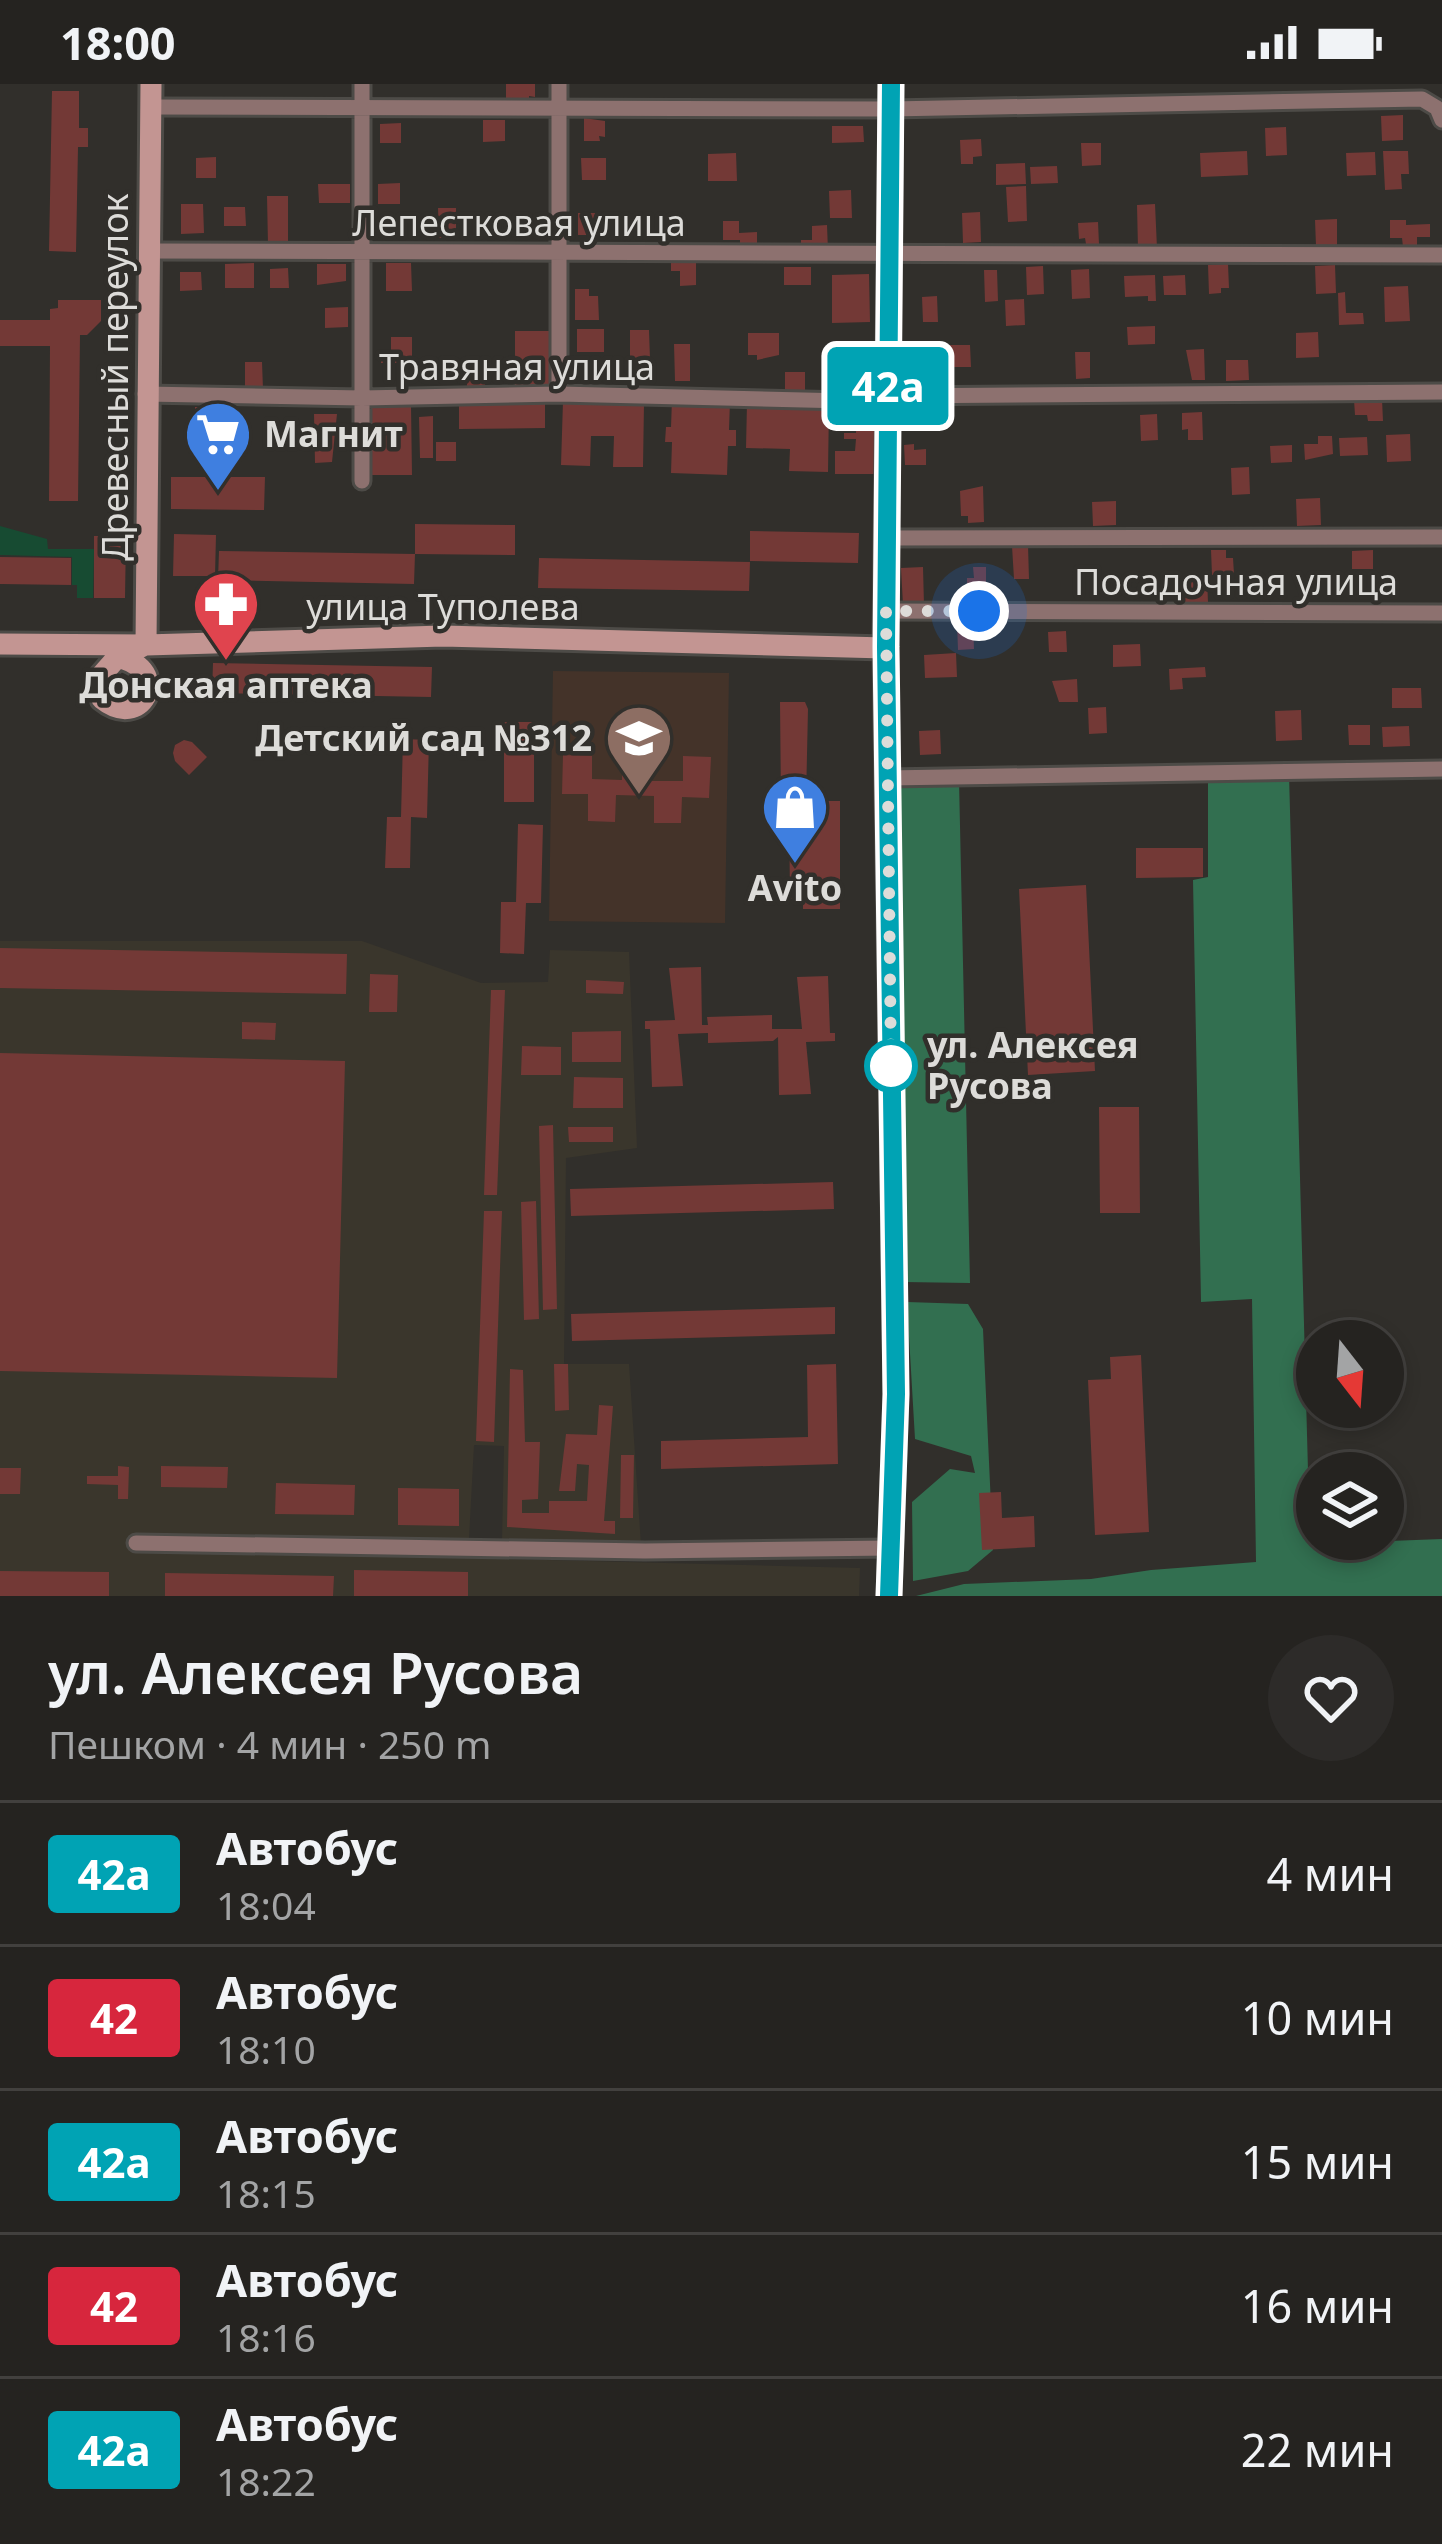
<!DOCTYPE html>
<html lang="ru">
<meta charset="utf-8">
<style>
:root{--surface:#252320;--page:#2d2b29;--text:#f1f3f6;--muted:#a3a4a5;--line:#42403e}
body{margin:0;font-family:"Noto Sans",sans-serif;background:var(--page);color:var(--text);height:100vh;display:flex;flex-direction:column;font-size:45px;white-space:nowrap}
*{box-sizing:border-box;margin:0}
p{font-size:39px;color:var(--muted)}
.icon{flex:none;width:66px;height:66px;fill:none;stroke:currentColor;stroke-width:2;stroke-linecap:round;stroke-linejoin:round}
.map{position:relative;height:1512px;overflow:hidden}
.side{display:flex;flex-direction:column;background:var(--surface);flex:1}
.side>*{flex:none}
.badge{padding:0 24px;border-radius:9px;font-size:42px;line-height:78px}
.needle{width:78px;rotate:163deg}
.tools{position:absolute;left:1296px;top:1236px;display:grid;gap:24px}
.tools a{display:grid;place-items:center;width:108px;height:108px;border-radius:50%;background:var(--surface);box-shadow:0 6px 18px #0003,0 0 0 3px var(--line);font-size:60px}
.you{position:absolute;width:60px;height:60px;margin:-30px;border:9px solid #fff;border-radius:50%;background:#1a73e8;box-shadow:0 0 0 18px #1a73e833}
.map>.badge{position:absolute;translate:-50% -50%;box-shadow:0 0 0 6px #fff}
.round{display:grid;place-items:center;flex:none;width:126px;height:126px;border-radius:63px;background:var(--page)}
.headline{display:flex;align-items:center;justify-content:space-between;height:204px;padding:0 48px}
h1{font-size:57px;font-weight:600;line-height:90px}
ul{padding:0;list-style:none}
li{display:flex;align-items:center;gap:36px;height:144px;padding:0 48px;border-top:3px solid var(--line)}
li div{flex:1}
li b{display:block;font-size:45px}
li em{font-style:normal}
li .badge{min-width:132px;font-weight:700;text-align:center}
.status{display:flex;justify-content:space-between;align-items:center;height:84px;padding:0 60px;background:var(--surface);direction:ltr}
.status svg{height:33px;fill:currentColor}
.map>svg:first-child{display:block}
</style>
<div class="status"><b>18:00</b><svg viewBox="0 0 49 12"><path d="M0 12V9h3v3zM5 12V6h3v6zM10 12V3h3v9zM15 12V0h3v12zM26 1h20v11H26zM47 4h2v5h-2z"/></svg></div>
<div class="map">
<svg width="1442" height="1512" viewBox="0 0 1442 1512">
<rect width="100%" height="100%" fill="#312f2b"/>
<!-- built -->
<path fill="#3a362c" d="M 0,857 L 362,857 L 481,899 L 548,898 L 550,866 L 629,868 L 637,1064 L 566,1074 L 564,1280 L 629,1280 L 641,1461 L 502,1456 L 504,1362 L 474,1361 L 468,1474 L 860,1484 L 859,1512 L 0,1512 Z"/>
<!-- education -->
<path fill="#443329" d="M 553,587 L 729,589 L 725,839 L 549,837 Z"/>
<!-- green -->
<path fill="#174b32" d="M 0,442 L 47,455 L 48,465 L 94,465 L 93,514 L 77,514 L 77,501 L 72,501 L 72,473 L 0,471 Z"/>
<!-- forest -->
<path fill="#326f50" d="M 1289,690 L 1310,1460 L 1442,1455 L 1442,1512 L 916,1512 L 964,1500 L 1091,1495 L 1151,1486 L 1256,1478 L 1252,1215 L 1201,1218 L 1193,796 L 1208,793 L 1208,696 Z
M 959,696 L 970,1199 L 904,1198 L 897,697 Z
M 907,1218 L 968,1220 L 983,1245 L 993,1466 L 968,1487 L 913,1497 L 912,1418 L 950,1385 L 975,1389 L 971,1372 L 915,1355 Z"/>
<!-- building -->
<path fill="#733936" d="M 506,0 L 535,0 L 535,13 L 529,12 L 529,19 L 506,19 Z
M 52,7 L 79,7 L 79,44 L 88,44 L 88,63 L 78,63 L 76,168 L 49,167 Z
M 1403,31 L 1403,56 L 1382,57 L 1381,32 Z
M 584,34 L 605,37 L 605,53 L 599,52 L 600,57 L 584,57 Z
M 483,36 L 505,36 L 505,57 L 483,58 Z
M 401,39 L 401,59 L 380,59 L 380,40 Z
M 832,42 L 863,42 L 864,58 L 832,59 Z
M 1286,43 L 1287,71 L 1266,72 L 1265,44 Z
M 981,55 L 982,72 L 973,73 L 973,80 L 961,80 L 960,56 Z
M 1081,59 L 1101,59 L 1101,81 L 1082,82 Z
M 1247,67 L 1248,91 L 1201,93 L 1200,69 Z
M 1383,67 L 1408,67 L 1409,90 L 1401,90 L 1402,105 L 1385,106 Z
M 1375,68 L 1376,91 L 1347,92 L 1346,69 Z
M 736,69 L 737,97 L 708,97 L 708,70 Z
M 216,73 L 216,94 L 196,94 L 196,74 Z
M 581,74 L 606,74 L 606,96 L 582,96 Z
M 1025,79 L 1026,100 L 996,101 L 996,80 Z
M 1057,82 L 1058,99 L 1031,100 L 1030,83 Z
M 400,99 L 400,120 L 378,120 L 378,100 Z
M 318,100 L 350,100 L 350,119 L 319,119 Z
M 1026,102 L 1027,137 L 1008,138 L 1006,103 Z
M 851,106 L 852,134 L 830,134 L 829,107 Z
M 267,112 L 288,112 L 288,161 L 268,161 Z
M 181,120 L 203,120 L 204,149 L 181,150 Z
M 1155,120 L 1157,164 L 1138,165 L 1137,121 Z
M 224,123 L 245,123 L 246,142 L 224,142 Z
M 438,124 L 456,124 L 456,154 L 439,154 Z
M 980,128 L 981,158 L 963,159 L 962,129 Z
M 578,129 L 602,129 L 603,151 L 578,151 Z
M 498,131 L 498,153 L 479,153 L 479,132 Z
M 1337,135 L 1337,161 L 1316,162 L 1315,136 Z
M 1390,136 L 1406,136 L 1406,141 L 1430,140 L 1430,153 L 1417,153 L 1417,163 L 1403,163 L 1402,154 L 1390,154 Z
M 723,137 L 739,137 L 739,149 L 757,148 L 757,167 L 740,167 L 740,156 L 723,156 Z
M 1098,138 L 1099,160 L 1086,160 L 1085,154 L 1079,155 L 1078,139 Z
M 827,141 L 828,167 L 801,167 L 801,156 L 812,156 L 812,142 Z
M 671,178 L 696,178 L 696,201 L 680,202 L 680,187 L 671,187 Z
M 254,179 L 254,204 L 225,204 L 225,180 Z
M 386,179 L 411,179 L 412,207 L 386,207 Z
M 317,180 L 346,180 L 346,197 L 317,201 Z
M 1228,180 L 1229,204 L 1221,204 L 1221,209 L 1209,210 L 1208,181 Z
M 1335,181 L 1336,209 L 1316,210 L 1315,182 Z
M 1043,182 L 1044,210 L 1027,211 L 1026,183 Z
M 784,183 L 811,183 L 811,201 L 784,201 Z
M 288,184 L 289,204 L 270,204 L 270,185 Z
M 1089,185 L 1090,214 L 1072,215 L 1071,186 Z
M 984,186 L 997,186 L 998,217 L 985,218 Z
M 180,188 L 201,188 L 202,206 L 180,207 Z
M 869,190 L 870,238 L 832,239 L 832,191 Z
M 1155,191 L 1156,217 L 1148,217 L 1148,212 L 1125,213 L 1124,192 Z
M 1185,191 L 1186,211 L 1164,211 L 1163,192 Z
M 1408,202 L 1410,237 L 1385,238 L 1384,203 Z
M 575,205 L 589,205 L 589,212 L 598,212 L 599,236 L 575,236 Z
M 1345,208 L 1346,229 L 1363,229 L 1364,240 L 1339,241 L 1338,209 Z
M 937,212 L 938,238 L 923,238 L 922,213 Z
M 1024,215 L 1025,241 L 1006,242 L 1005,216 Z
M 58,216 L 101,216 L 101,237 L 87,251 L 80,251 L 78,417 L 49,417 L 50,262 L 0,262 L 0,236 L 50,236 L 50,225 L 58,224 Z
M 348,223 L 348,243 L 325,244 L 325,224 Z
M 1155,242 L 1155,260 L 1128,261 L 1127,243 Z
M 577,245 L 604,245 L 604,268 L 577,268 Z
M 630,246 L 649,246 L 650,275 L 630,275 Z
M 515,247 L 549,247 L 550,306 L 515,306 Z
M 1318,248 L 1319,273 L 1296,274 L 1296,249 Z
M 748,249 L 779,249 L 779,271 L 757,276 L 757,271 L 748,271 Z
M 391,253 L 412,253 L 412,279 L 381,279 L 381,267 L 391,267 Z
M 674,260 L 690,260 L 690,297 L 675,297 Z
M 947,261 L 970,261 L 971,283 L 948,283 Z
M 1204,265 L 1205,296 L 1192,296 L 1186,266 Z
M 1075,268 L 1090,268 L 1090,294 L 1076,295 Z
M 1226,276 L 1248,276 L 1249,296 L 1226,297 Z
M 245,278 L 262,278 L 263,305 L 245,305 Z
M 467,279 L 485,279 L 485,307 L 467,308 Z
M 827,282 L 841,282 L 841,313 L 827,313 Z
M 930,283 L 931,305 L 911,306 L 910,284 Z
M 785,288 L 805,288 L 805,307 L 785,307 Z
M 672,315 L 730,317 L 729,346 L 736,346 L 736,362 L 728,362 L 727,391 L 671,389 L 672,358 L 665,358 L 666,343 L 671,343 Z
M 1382,315 L 1383,337 L 1368,337 L 1367,331 L 1355,331 L 1354,316 Z
M 563,317 L 644,319 L 643,383 L 613,383 L 614,352 L 591,352 L 590,382 L 561,381 Z
M 836,317 L 880,318 L 879,390 L 835,390 L 835,367 L 855,367 L 856,355 L 844,355 L 844,349 L 856,349 L 856,337 L 836,337 Z
M 545,319 L 545,344 L 459,345 L 459,320 Z
M 747,319 L 829,321 L 828,388 L 789,387 L 790,365 L 746,364 Z
M 411,321 L 412,391 L 371,391 L 371,322 Z
M 195,323 L 220,323 L 220,352 L 195,353 Z
M 1202,328 L 1203,356 L 1188,356 L 1188,345 L 1182,346 L 1182,329 Z
M 314,330 L 337,330 L 332,378 L 315,379 Z
M 1157,330 L 1158,356 L 1141,357 L 1140,331 Z
M 433,332 L 433,374 L 420,374 L 419,333 Z
M 1410,350 L 1411,377 L 1387,378 L 1386,351 Z
M 1318,352 L 1332,352 L 1333,370 L 1305,376 L 1304,360 L 1318,360 Z
M 1367,353 L 1368,371 L 1340,372 L 1339,354 Z
M 436,358 L 456,358 L 456,377 L 436,377 Z
M 914,360 L 914,366 L 926,365 L 926,381 L 905,381 L 904,361 Z
M 1292,361 L 1292,378 L 1271,379 L 1270,362 Z
M 1249,383 L 1250,410 L 1232,411 L 1231,384 Z
M 171,393 L 265,393 L 264,426 L 171,425 Z
M 983,402 L 984,438 L 968,439 L 968,432 L 961,432 L 960,407 Z
M 1320,414 L 1321,441 L 1297,442 L 1296,415 Z
M 1116,417 L 1116,441 L 1093,442 L 1092,418 Z
M 415,440 L 515,441 L 515,471 L 415,470 Z
M 750,447 L 859,449 L 858,479 L 750,477 Z
M 174,450 L 216,451 L 215,492 L 173,492 Z
M 94,452 L 126,452 L 125,514 L 94,514 Z
M 1028,461 L 1029,495 L 1014,495 L 1012,462 Z
M 1211,466 L 1226,466 L 1226,474 L 1233,474 L 1234,490 L 1212,491 Z
M 1373,466 L 1373,485 L 1352,485 L 1352,467 Z
M 219,467 L 415,470 L 414,500 L 218,496 Z
M 0,473 L 71,474 L 71,501 L 0,500 Z
M 539,474 L 750,478 L 749,507 L 538,504 Z
M 923,483 L 924,521 L 903,521 L 901,484 Z
M 973,483 L 986,483 L 986,512 L 967,512 L 967,494 L 974,494 Z
M 1207,491 L 1208,519 L 1182,520 L 1182,492 Z
M 973,538 L 974,565 L 958,566 L 957,539 Z
M 1066,547 L 1067,568 L 1049,568 L 1048,548 Z
M 1140,560 L 1141,582 L 1113,583 L 1113,561 Z
M 956,569 L 957,593 L 925,594 L 924,571 Z
M 213,579 L 432,583 L 431,613 L 212,609 Z
M 1205,583 L 1206,593 L 1182,594 L 1183,605 L 1170,606 L 1169,585 Z
M 1077,595 L 1078,618 L 1059,618 L 1052,597 Z
M 1392,604 L 1421,604 L 1422,624 L 1392,624 Z
M 780,618 L 805,618 L 808,625 L 806,717 L 840,717 L 840,825 L 803,825 L 803,815 L 790,815 L 789,718 L 781,718 Z
M 1106,623 L 1107,649 L 1089,650 L 1088,624 Z
M 1301,626 L 1302,656 L 1276,657 L 1275,627 Z
M 504,638 L 534,638 L 534,718 L 504,718 Z
M 1348,641 L 1370,641 L 1370,661 L 1349,661 Z
M 1409,642 L 1410,662 L 1383,663 L 1382,643 Z
M 940,646 L 941,670 L 920,671 L 919,647 Z
M 403,655 L 429,656 L 427,734 L 411,733 L 410,784 L 385,784 L 387,733 L 401,733 Z
M 184,656 L 192,658 L 207,673 L 189,691 L 175,677 L 173,669 L 175,661 Z
M 622,670 L 651,671 L 650,697 L 683,697 L 683,672 L 711,673 L 709,714 L 682,713 L 681,739 L 654,739 L 654,712 L 616,711 L 615,738 L 588,737 L 588,710 L 562,710 L 563,671 L 592,672 L 592,695 L 622,696 Z
M 518,740 L 543,741 L 541,819 L 526,819 L 524,870 L 500,869 L 501,818 L 516,818 Z
M 1136,764 L 1203,764 L 1203,793 L 1136,794 Z
M 1086,801 L 1095,987 L 1028,991 L 1019,805 Z
M 0,864 L 347,870 L 346,910 L 0,904 Z
M 701,883 L 702,941 L 708,941 L 707,933 L 772,931 L 772,945 L 802,945 L 797,893 L 828,892 L 830,949 L 835,949 L 835,957 L 806,958 L 811,1010 L 779,1011 L 778,953 L 773,957 L 708,959 L 708,949 L 678,950 L 683,1002 L 652,1003 L 650,945 L 645,945 L 645,937 L 675,936 L 669,884 Z
M 370,890 L 398,891 L 397,928 L 369,928 Z
M 586,896 L 624,898 L 623,910 L 586,909 Z
M 491,906 L 505,906 L 497,1111 L 484,1111 Z
M 242,938 L 276,939 L 275,956 L 242,955 Z
M 621,947 L 621,978 L 572,978 L 572,948 Z
M 522,962 L 561,963 L 561,991 L 521,991 Z
M 0,969 L 345,977 L 337,1294 L 0,1287 Z
M 574,993 L 623,994 L 623,1024 L 573,1024 Z
M 1099,1023 L 1139,1023 L 1140,1129 L 1100,1129 Z
M 553,1041 L 557,1225 L 543,1226 L 539,1042 Z
M 568,1043 L 613,1043 L 613,1058 L 569,1058 Z
M 833,1098 L 834,1125 L 571,1132 L 570,1105 Z
M 536,1117 L 539,1235 L 524,1236 L 521,1118 Z
M 484,1127 L 502,1127 L 494,1358 L 476,1357 Z
M 835,1223 L 835,1250 L 572,1257 L 571,1230 Z
M 1141,1271 L 1149,1448 L 1095,1451 L 1088,1296 L 1111,1295 L 1110,1273 Z
M 554,1280 L 568,1280 L 569,1326 L 555,1327 Z
M 836,1280 L 838,1380 L 661,1385 L 661,1357 L 808,1353 L 807,1281 Z
M 510,1285 L 523,1286 L 525,1358 L 540,1358 L 538,1415 L 522,1416 L 522,1429 L 549,1429 L 549,1417 L 587,1417 L 589,1381 L 577,1380 L 575,1407 L 559,1407 L 566,1350 L 597,1351 L 599,1321 L 613,1322 L 604,1437 L 615,1437 L 615,1450 L 507,1443 Z
M 621,1371 L 634,1371 L 633,1434 L 620,1434 Z
M 118,1382 L 129,1383 L 128,1415 L 118,1415 L 118,1401 L 87,1400 L 87,1392 L 118,1392 Z
M 161,1382 L 228,1383 L 227,1404 L 161,1403 Z
M 0,1384 L 21,1384 L 20,1410 L 0,1410 Z
M 276,1399 L 355,1401 L 354,1431 L 275,1430 Z
M 398,1404 L 459,1405 L 459,1442 L 398,1441 Z
M 1001,1408 L 1002,1434 L 1034,1432 L 1035,1463 L 982,1466 L 979,1409 Z
M 354,1486 L 468,1488 L 468,1512 L 354,1512 Z
M 0,1487 L 109,1488 L 109,1512 L 0,1512 Z
M 165,1489 L 334,1492 L 333,1512 L 165,1512 Z"/>
<g fill="none" stroke-linecap="round" stroke-linejoin="round">
<defs>
<path id="street" d="M 362,0 L 362,397
M 559,0 L 559,310
M 151,23 L 891,25 L 1422,15 L 1437,24 L 1442,36
M 148,167 L 1442,171
M 145,310 L 362,314 L 559,310 L 888,318
M 888,312 L 1442,308
M 886,454 L 1442,453
M 886,527 L 1442,529
M 887,694 L 1442,685
M 136,1459 L 645,1467 L 891,1464"/>
<path id="secondary" d="M 0,560 L 146,561 L 443,552 L 885,564
M 146,561 L 151,0
M 124,575 C 171,590 141,647 102,615 L 99,594 L 114,577 L 145,561
M 889,1512 L 896,1310 L 885,564 L 891,0"/>
</defs>
<!-- street casing -->
<use href="#street" stroke="#4d4b47" stroke-width="21"/>
<!-- secondary casing -->
<use href="#secondary" stroke="#4d4b47" stroke-width="27"/>
<!-- street -->
<use href="#street" stroke="#8d716f" stroke-width="15"/>
<!-- secondary -->
<use href="#secondary" stroke="#c39592" stroke-width="21"/>
</g>
<g fill="none" stroke-linecap="round" stroke-linejoin="round">
<defs>
<path id="line" d="M 889,1512 L 896,1310 L 886,563 L 891,0"/>
</defs>
<!-- line casing -->
<use href="#line" stroke="#fff" stroke-width="27"/>
<!-- line -->
<use href="#line" stroke="#00a3b4" stroke-width="18"/>
<!-- walk -->
<path stroke="#dddcd9" stroke-width="12" stroke-dasharray="0 21.6" d="M 891,982 L 886,527 L 979,527"/>
</g>
<!-- icons -->
<defs>
<symbol id="supermarket-pin" viewBox="-11 -11 22 30"><path d="M0 17L-7.5 6A9.5 9.5 0 1 1 7.5 6Z" fill="#3f7fe0" stroke="#312f2b"/><path d="M-6-5.5h2.5l.6 2H6L4.5 2H-2.5L-4.4-4H-6ZM-1.5 3.2a1.3 1.3 0 1 0 .1 0ZM3 3.2a1.3 1.3 0 1 0 .1 0Z" fill="#fff"/></symbol>
<symbol id="pharmacy-pin" viewBox="-11 -11 22 30"><path d="M0 17L-7.5 6A9.5 9.5 0 1 1 7.5 6Z" fill="#e0444e" stroke="#312f2b"/><path d="M-2-6h4v4h4v4h-4v4h-4v-4h-4v-4h4Z" fill="#fff"/></symbol>
<symbol id="school-pin" viewBox="-11 -11 22 30"><path d="M0 17L-7.5 6A9.5 9.5 0 1 1 7.5 6Z" fill="#8d6e63" stroke="#312f2b"/><path d="M0-5L7-2L0 1L-7-2ZM-4 1L0 2.5L4 1V4Q0 6-4 4Z" fill="#fff"/></symbol>
<symbol id="shop-pin" viewBox="-11 -11 22 30"><path d="M0 17L-7.5 6A9.5 9.5 0 1 1 7.5 6Z" fill="#3f7fe0" stroke="#312f2b"/><path d="M-5-2.5h2.3a2.7 3.5 0 0 1 5.4 0H5L5.5 6h-11ZM-1.5-2.5h3a1.5 2.3 0 0 0-3 0Z" fill="#fff"/></symbol>
</defs>
<g fill-rule="evenodd">
<use href="#supermarket-pin" x="180" y="312" width="76" height="104"/>
<use href="#pharmacy-pin" x="188" y="482" width="76" height="104"/>
<use href="#school-pin" x="601" y="616" width="76" height="104"/>
<use href="#shop-pin" x="757" y="685" width="76" height="104"/>
</g>
<!-- markers -->
<circle fill="#fff" stroke="#00a3b4" stroke-width="6" cx="891" cy="982" r="24"/>
<g text-anchor="middle" stroke-width="9" stroke-linejoin="round" paint-order="stroke">
<!-- street labels -->
<g font-size="36" fill="#dddcd9" stroke="#312f2b">
<text x="519" y="152">Лепестковая улица</text>
<text x="517" y="296">Травяная улица</text>
<text transform="translate(115 293) rotate(-90)" y="13">Древесный переулок</text>
<text x="1236" y="511">Посадочная улица</text>
<text x="443" y="536">улица Туполева</text>
</g>
<!-- poi labels -->
<g font-size="36" font-weight="bold" fill="#dddcd9" stroke="#312f2b">
<text x="264" y="363" text-anchor="start">Магнит</text>
<text x="226" y="614">Донская аптека</text>
<text x="592" y="667" text-anchor="end">Детский сад №312</text>
<text x="795" y="817">Avito</text>
</g>
<!-- stop labels -->
<g font-size="36" font-weight="bold" fill="#dddcd9" stroke="#312f2b" text-anchor="start">
<text x="927" y="974">ул. Алексея<tspan x="927" dy="41">Русова</tspan></text>
</g>
</g>
</svg>
<div class="tools">
<a><svg class="needle" viewBox="-14 -14 28 28"><path d="M0-13l5 13h-10z" fill="#e53935"/><path d="M0 13l5-13h-10z" fill="#a3a4a5"/></svg></a>
<a><svg class="icon" aria-label="layers" viewBox="0 0 24 24"><path d="M12 4l9 5-9 5-9-5zM3 14l9 5 9-5"/></svg></a>
</div>
<div class="you" style="left:979px;top:527px"></div>
<b class="badge" style="left:888px;top:302px;background:#00a3b4;color:#fff">42a</b>
</div>
<section class="side">
<div class="headline"><div><h1>ул. Алексея Русова</h1><p>Пешком · 4 мин · 250 m</p></div><a class="round"><svg class="icon" aria-label="heart" viewBox="0 0 24 24"><path d="M12 20l-8-8c-3-5 5-10 8-4 3-6 11-1 8 4z"/></svg></a></div>
<ul>
<li><span class="badge" style="background:#00a3b4;color:#fff">42a</span><div><b>Автобус</b><p>18:04</p></div><em>4 мин</em></li>
<li><span class="badge" style="background:#d7263d;color:#fff">42</span><div><b>Автобус</b><p>18:10</p></div><em>10 мин</em></li>
<li><span class="badge" style="background:#00a3b4;color:#fff">42a</span><div><b>Автобус</b><p>18:15</p></div><em>15 мин</em></li>
<li><span class="badge" style="background:#d7263d;color:#fff">42</span><div><b>Автобус</b><p>18:16</p></div><em>16 мин</em></li>
<li><span class="badge" style="background:#00a3b4;color:#fff">42a</span><div><b>Автобус</b><p>18:22</p></div><em>22 мин</em></li>
</ul>
</section>
